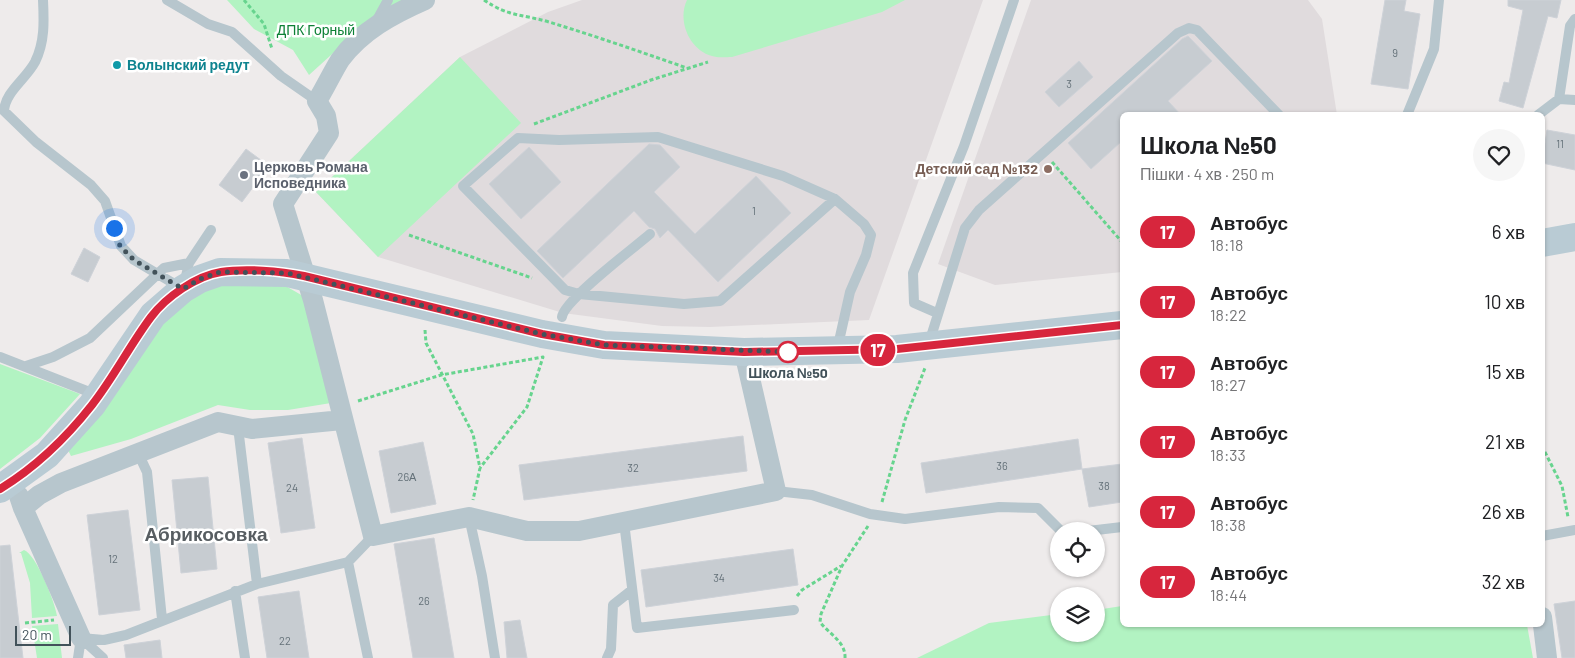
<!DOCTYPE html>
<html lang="uk">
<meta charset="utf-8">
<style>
:root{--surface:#fff;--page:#f6f6f6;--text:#202124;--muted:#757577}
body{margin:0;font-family:Barlow,sans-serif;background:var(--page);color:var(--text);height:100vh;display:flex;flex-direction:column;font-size:19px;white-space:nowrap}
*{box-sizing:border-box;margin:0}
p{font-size:16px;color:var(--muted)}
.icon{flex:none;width:28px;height:28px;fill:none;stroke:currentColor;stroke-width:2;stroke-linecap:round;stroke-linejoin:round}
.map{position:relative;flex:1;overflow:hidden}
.panel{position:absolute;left:1120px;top:112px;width:425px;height:515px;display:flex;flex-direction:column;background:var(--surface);border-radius:8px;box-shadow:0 1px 4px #0004}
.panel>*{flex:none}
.badge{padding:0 10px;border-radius:16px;font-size:18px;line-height:32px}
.tools{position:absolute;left:1050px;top:522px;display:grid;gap:10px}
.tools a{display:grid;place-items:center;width:55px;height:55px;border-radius:50%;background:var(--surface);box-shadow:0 1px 4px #0004;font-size:25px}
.scale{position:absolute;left:15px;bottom:12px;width:56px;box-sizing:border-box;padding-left:5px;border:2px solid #42525a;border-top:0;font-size:14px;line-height:18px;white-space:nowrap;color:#42525a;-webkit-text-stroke:4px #fff;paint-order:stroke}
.you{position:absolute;width:25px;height:25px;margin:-12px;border:4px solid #fff;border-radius:50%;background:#1a73e8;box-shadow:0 0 0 8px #1a73e833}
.map>.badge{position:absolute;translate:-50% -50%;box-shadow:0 0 0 2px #fff}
.round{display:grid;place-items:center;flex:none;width:52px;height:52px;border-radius:26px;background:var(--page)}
.summary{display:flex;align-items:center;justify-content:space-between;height:85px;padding:0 20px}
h1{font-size:24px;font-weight:700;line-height:38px}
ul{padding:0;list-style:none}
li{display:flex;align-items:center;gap:15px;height:70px;padding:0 20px}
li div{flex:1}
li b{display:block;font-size:19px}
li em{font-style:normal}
li .badge{min-width:55px;font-weight:700;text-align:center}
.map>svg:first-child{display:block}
</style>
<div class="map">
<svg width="1575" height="658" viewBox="0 0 1575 658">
<rect width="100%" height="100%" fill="#eeebeb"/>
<!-- education -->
<path fill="#e0dbdd" d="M 582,0 L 983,0 L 869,320 L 710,327 L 662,326 L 563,313 L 378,257 L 316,192 L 460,57 L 548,12 Z
M 1031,0 L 1308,0 L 1322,19 L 1337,115 L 1122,115 L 1122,272 L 995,285 L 938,264 Z"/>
<!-- green -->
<path fill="#b2f3c2" d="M 227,0 L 411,0 L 373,17 L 309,75 L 293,50 L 254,29 Z
M 687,0 L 905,0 L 882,12 L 732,57 C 726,57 717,58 712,56 C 689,50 677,20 687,0 Z
M 460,57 L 521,123 L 378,257 L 316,192 Z
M 245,276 L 277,281 L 303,296 L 331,403 L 288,410 L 250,410 L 218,405 L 131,439 L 71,456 L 66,446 L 187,291 Z
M 0,364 L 80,394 L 40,438 L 0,469 Z
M 24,550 C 36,554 55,602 57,616 L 32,618 L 30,583 L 21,553 L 19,553 Z
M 1122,606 L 1122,625 L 1527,625 L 1533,658 L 917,658 L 989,623 L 1059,614 L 1059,634 L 1096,634 L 1096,610 Z
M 58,624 L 62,658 L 37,658 L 32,626 Z"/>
<!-- building -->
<path fill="#c7ccd1" stroke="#ced2d8" d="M 1385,0 L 1406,0 L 1404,11 L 1420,14 L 1408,89 L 1371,84 Z
M 1508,0 L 1561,0 L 1557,18 L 1548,16 L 1523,108 L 1499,101 L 1504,82 L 1509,83 L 1523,10 L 1508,6 Z
M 1188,36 L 1212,61 L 1168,101 L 1181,115 L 1122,115 L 1122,141 L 1091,169 L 1068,143 L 1182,39 Z
M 1079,61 L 1093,77 L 1059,107 L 1045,92 Z
M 1547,130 L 1575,135 L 1575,170 L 1542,163 Z
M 649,144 L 660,145 L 680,167 L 654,192 L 695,234 L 756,176 L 791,213 L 718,282 L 668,230 L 660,238 L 655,229 L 649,227 L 634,211 L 563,278 L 537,251 Z
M 529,147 L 561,182 L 521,219 L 489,184 Z
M 246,149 L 269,166 L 242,202 L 219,185 Z
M 84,248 L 100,257 L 88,282 L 71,274 Z
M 743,436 L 747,471 L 524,500 L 519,465 Z
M 302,438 L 315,528 L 281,533 L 268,443 Z
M 1078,439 L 1082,469 L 926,493 L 921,463 Z
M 423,442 L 436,504 L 391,513 L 379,451 Z
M 1122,464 L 1122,502 L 1089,507 L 1082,469 Z
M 208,477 L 217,569 L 181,573 L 172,480 Z
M 128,510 L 140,610 L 99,615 L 87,515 Z
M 434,538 L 454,658 L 413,658 L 394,544 Z
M 10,545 L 16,598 L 23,658 L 0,658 L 0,546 Z
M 793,549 L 798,585 L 646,607 L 641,570 Z
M 299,591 L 309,658 L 267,658 L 258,597 Z
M 1575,601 L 1575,658 L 1562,658 L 1554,604 Z
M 520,620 L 527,658 L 507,658 L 504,622 Z
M 160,640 L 162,658 L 126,658 L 124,645 Z"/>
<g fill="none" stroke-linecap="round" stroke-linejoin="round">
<!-- path -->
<path stroke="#67d48e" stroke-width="3" stroke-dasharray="4 2.5" stroke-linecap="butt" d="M 244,0 L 264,24 L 272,49
M 484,0 C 509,17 522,14 549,22 C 595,36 641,52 687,68
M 534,124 L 651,80 L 708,62
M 1052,162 L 1122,242
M 409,235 L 532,278
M 425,330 L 426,343 L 473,434 L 480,468 L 473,500
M 358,401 L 441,375 L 543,357 L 527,407 L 480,468
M 1542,446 L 1562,486 L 1568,517
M 882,502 L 905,420 L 925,368
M 797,596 L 802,590 L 841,566
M 25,623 L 54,620
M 845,658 C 846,642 829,634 820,622 L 821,614 L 842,566 L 868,526"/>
<!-- service -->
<path stroke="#b7c6cd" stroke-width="10" d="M 43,0 C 44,21 45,42 35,62 C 26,79 5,92 4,111 L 36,142 L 91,185 L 105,201 L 121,246 L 134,260 L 183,289 L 189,263 L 211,230
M 167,0 L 208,24 L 232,32 L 281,76 L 317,101
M 377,20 L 388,0
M 1559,99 L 1570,26 L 1575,19
M 1407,115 L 1434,49 L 1439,0
M 1538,115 L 1559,99 L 1575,100
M 835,199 L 783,176 L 658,137 L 559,140 L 518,138 L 463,186 L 565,290 L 579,294 L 684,304 L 720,301 L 835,199 L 864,224 L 871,235 L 866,255 L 850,292 L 837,350
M 937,313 L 914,303 L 913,273 L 964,146 L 1014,0
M 562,317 C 564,300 634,248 650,234
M 929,343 L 965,228 L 979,210 L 1178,33 L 1189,28 L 1197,30 L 1279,115
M 0,357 L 97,395
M 26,366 L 53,357 L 90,338 L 164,268 L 189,263
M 238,427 L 257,584
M 138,453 L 147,472 L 162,619
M 776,491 L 812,495 L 870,514 L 905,519 L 999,507 L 1038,508 L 1061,531
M 469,517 L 482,576 L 495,658
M 624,522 L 637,628 L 794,610
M 1088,531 L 1122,527
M 1542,536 L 1575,530
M 348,562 L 368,658
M 235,591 L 245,658
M 81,638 L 104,640 L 126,635 L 257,584 L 348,562 L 373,536
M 81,638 L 103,658
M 78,658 L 81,638
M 607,658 L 611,649 L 613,605 L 632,590"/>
<!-- minor -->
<path stroke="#b7c6cd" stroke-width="20" d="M 425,0 C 393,14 361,31 340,60 C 332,73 325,88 317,101 L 326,116 L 329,133 L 283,204 L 313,300 L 373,536 L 469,517 L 527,531 L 579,531 L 776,491 L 744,352
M 19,496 L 23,508 L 81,638
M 23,508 L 39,495 L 61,483 L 218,422 L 252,429 L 342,420
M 1542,617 L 1547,658"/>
<!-- secondary -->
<path stroke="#b9cbd4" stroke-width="28" d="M 1542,243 L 1575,237
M 0,489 L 47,455 L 92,405 L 153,315 L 183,289 L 200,279 L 220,272 L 287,273 L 542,334 L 604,345 L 744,352 L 897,349 L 1122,325"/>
</g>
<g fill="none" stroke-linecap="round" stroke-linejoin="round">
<defs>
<path id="line" d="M 0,489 C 36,467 66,438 92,405 C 114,377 130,345 151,317 C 166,297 196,276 221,272 C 245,268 280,271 304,276 L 542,334 L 604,345 L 744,352 L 897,349 L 1122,325"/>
</defs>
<!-- line casing -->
<use href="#line" stroke="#fff" stroke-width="11"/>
<!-- line -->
<use href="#line" stroke="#d7263d" stroke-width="8"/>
<!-- walk -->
<path stroke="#42525a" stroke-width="5" stroke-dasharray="0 9" d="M 114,228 L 120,246 L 134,260 L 183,289 L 200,279 L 220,272 L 287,273 L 542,334 L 604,345 L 791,352 L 788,352"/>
</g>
<!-- markers -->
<circle fill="#0f9aa8" stroke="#fff" stroke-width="2" cx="117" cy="65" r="5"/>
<circle fill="#8d6e63" stroke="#fff" stroke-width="2" cx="1048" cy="169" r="5"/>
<circle fill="#6b7280" stroke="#fff" stroke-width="2" cx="244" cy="175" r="5"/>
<circle fill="#fff" stroke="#d7263d" stroke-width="2.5" cx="788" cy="352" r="10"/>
<g text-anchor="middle" stroke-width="5" stroke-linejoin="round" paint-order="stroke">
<!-- number labels -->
<g font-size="11" fill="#637078">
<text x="1395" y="57">9</text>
<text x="1069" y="88">3</text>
<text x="1560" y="148">11</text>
<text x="754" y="215">1</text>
<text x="1002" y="470">36</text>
<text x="633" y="472">32</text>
<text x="407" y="481">26А</text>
<text x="1104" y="490">38</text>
<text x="292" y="492">24</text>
<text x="113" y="563">12</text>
<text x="719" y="582">34</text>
<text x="424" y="605">26</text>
<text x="285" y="645">22</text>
</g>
<!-- park labels -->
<g font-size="14" fill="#0d8136" stroke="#fff">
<text x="316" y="35">ДПК Горный</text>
</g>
<!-- culture labels -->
<g font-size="14" font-weight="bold" fill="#0d838f" stroke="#fff" text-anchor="start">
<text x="127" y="70">Волынский редут</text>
</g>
<!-- worship labels -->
<g font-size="14" font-weight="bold" fill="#5b616d" stroke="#fff" text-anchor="start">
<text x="254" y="172">Церковь Романа<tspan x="254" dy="16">Исповедника</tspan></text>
</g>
<!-- education labels -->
<g font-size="14" font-weight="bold" fill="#785e54" stroke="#fff" text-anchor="end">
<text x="1038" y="174">Детский сад №132</text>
</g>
<!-- stop labels -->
<g font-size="14" font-weight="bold" fill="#42525a" stroke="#fff">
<text x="788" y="378">Школа №50</text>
</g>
<!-- district labels -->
<g font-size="19" font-weight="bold" fill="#575d61" stroke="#fff">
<text x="206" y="541">Абрикосовка</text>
</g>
</g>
</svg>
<div class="tools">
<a><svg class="icon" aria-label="locate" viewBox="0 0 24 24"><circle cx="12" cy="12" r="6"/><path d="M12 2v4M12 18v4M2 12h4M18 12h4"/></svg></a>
<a><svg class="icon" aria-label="layers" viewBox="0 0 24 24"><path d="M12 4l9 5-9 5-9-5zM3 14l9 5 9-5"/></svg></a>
</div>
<div class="scale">20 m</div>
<div class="you" style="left:114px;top:228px"></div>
<b class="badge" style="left:878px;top:350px;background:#d7263d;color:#fff">17</b>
<section class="panel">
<div class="summary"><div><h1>Школа №50</h1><p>Пішки · 4 хв · 250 m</p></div><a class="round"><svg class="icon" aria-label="heart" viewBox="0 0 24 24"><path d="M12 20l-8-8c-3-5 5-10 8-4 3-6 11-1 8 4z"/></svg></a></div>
<ul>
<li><span class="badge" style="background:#d7263d;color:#fff">17</span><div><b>Автобус</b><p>18:18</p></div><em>6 хв</em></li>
<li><span class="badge" style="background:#d7263d;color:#fff">17</span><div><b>Автобус</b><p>18:22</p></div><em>10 хв</em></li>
<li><span class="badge" style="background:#d7263d;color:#fff">17</span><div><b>Автобус</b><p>18:27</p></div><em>15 хв</em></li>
<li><span class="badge" style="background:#d7263d;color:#fff">17</span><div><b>Автобус</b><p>18:33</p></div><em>21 хв</em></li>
<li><span class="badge" style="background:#d7263d;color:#fff">17</span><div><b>Автобус</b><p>18:38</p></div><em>26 хв</em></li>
<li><span class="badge" style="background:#d7263d;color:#fff">17</span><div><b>Автобус</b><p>18:44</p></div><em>32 хв</em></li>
</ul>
</section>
</div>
